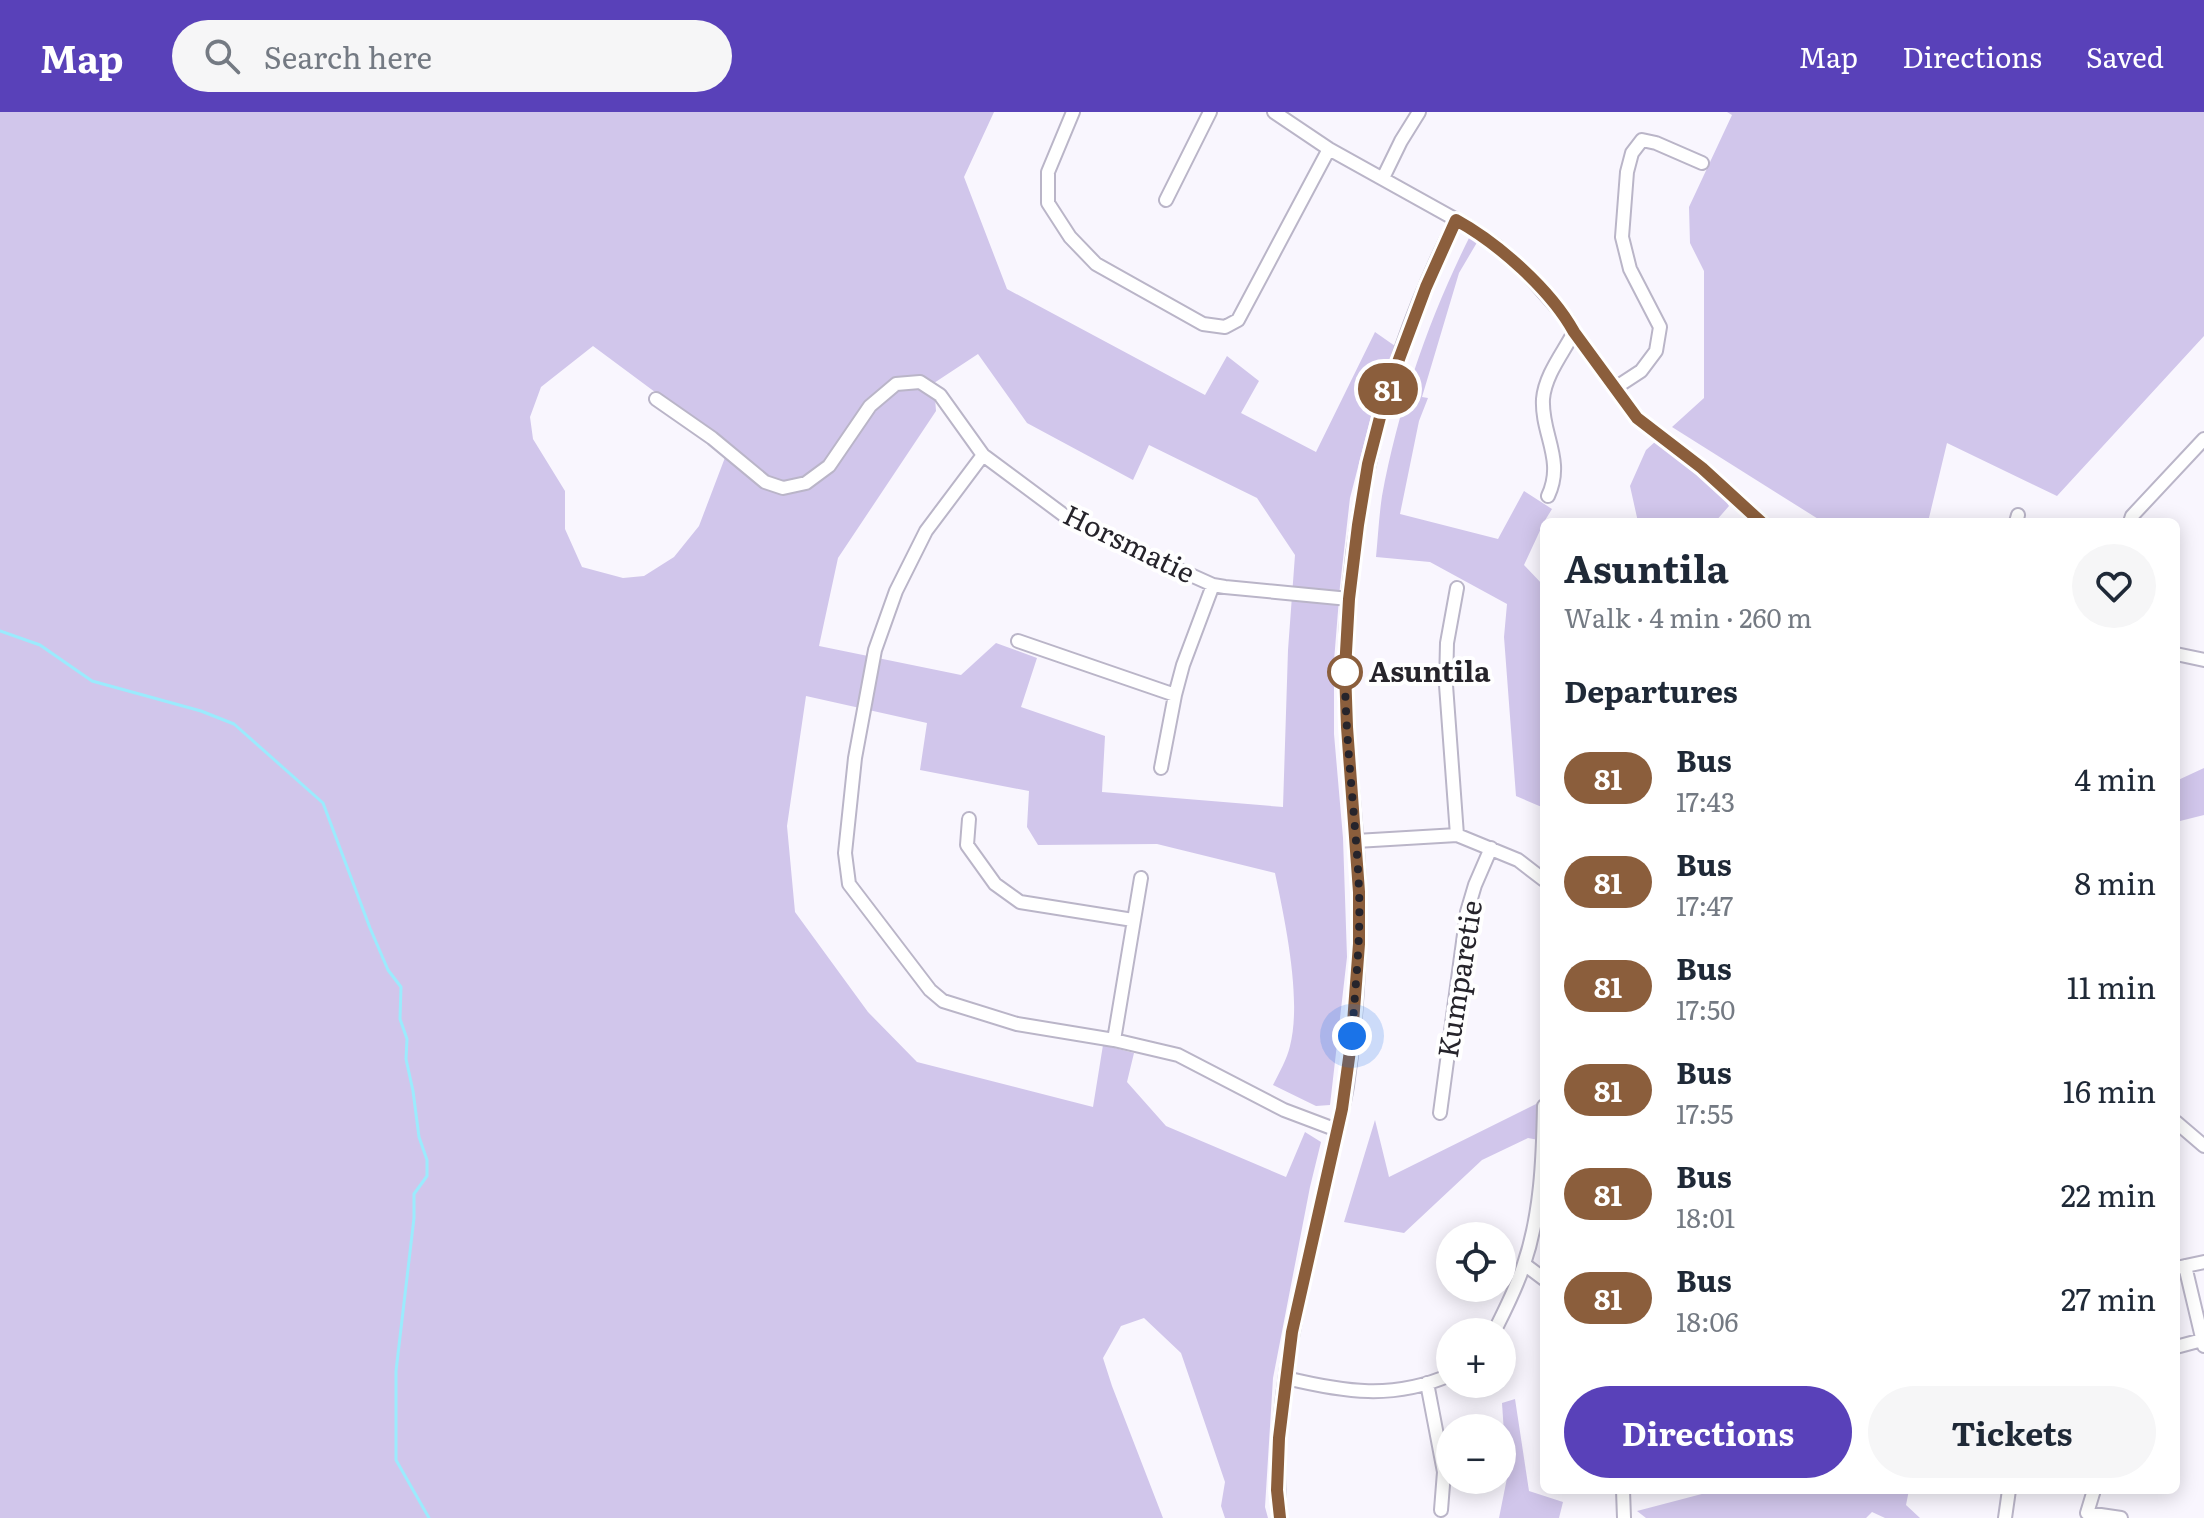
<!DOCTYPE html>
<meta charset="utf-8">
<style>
:root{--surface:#fff;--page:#f6f6f7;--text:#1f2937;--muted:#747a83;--accent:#5941b9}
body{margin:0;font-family:Literata,serif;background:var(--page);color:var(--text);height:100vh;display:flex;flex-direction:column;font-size:30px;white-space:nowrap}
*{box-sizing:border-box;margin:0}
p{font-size:26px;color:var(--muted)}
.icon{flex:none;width:44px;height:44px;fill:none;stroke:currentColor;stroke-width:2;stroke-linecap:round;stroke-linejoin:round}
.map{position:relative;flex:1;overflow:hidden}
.side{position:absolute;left:1540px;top:406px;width:640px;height:976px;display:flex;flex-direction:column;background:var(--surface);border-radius:12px;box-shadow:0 4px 20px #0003}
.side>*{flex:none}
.badge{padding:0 16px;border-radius:26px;font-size:28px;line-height:52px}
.fabs{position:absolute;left:1436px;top:1110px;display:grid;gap:16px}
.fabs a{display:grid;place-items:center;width:80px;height:80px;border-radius:50%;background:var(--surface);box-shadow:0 4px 20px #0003;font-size:40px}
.you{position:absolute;width:40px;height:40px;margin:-20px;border:6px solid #fff;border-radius:50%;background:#1a73e8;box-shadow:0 0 0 12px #1a73e833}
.map>.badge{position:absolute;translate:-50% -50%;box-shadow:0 0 0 4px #fff}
h2{padding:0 24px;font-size:30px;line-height:72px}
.round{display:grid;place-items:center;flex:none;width:84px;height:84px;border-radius:42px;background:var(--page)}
.headline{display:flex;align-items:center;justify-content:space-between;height:136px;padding:0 24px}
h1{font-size:38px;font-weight:700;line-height:60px}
.button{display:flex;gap:16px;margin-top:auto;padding:16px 24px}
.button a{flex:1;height:92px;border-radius:48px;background:var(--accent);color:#fff;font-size:32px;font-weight:700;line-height:92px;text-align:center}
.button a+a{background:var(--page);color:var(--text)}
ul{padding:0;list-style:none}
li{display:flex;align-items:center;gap:24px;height:104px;padding:0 24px}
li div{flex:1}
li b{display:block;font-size:30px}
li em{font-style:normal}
li .badge{min-width:88px;font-weight:700;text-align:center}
header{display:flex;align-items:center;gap:48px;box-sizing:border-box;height:112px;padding:0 40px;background:var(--accent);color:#fff}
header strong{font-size:38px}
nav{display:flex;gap:44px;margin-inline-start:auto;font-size:28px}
.search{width:560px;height:72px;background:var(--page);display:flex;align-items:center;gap:20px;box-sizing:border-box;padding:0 28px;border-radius:44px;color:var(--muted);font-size:30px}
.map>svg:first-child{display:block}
</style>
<header>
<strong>Map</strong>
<div class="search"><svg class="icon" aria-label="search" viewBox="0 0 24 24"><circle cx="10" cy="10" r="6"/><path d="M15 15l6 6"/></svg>Search here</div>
<nav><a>Map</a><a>Directions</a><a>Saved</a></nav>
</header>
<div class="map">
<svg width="2204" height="1406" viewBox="0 0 2204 1406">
<rect width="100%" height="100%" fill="#f9f6fe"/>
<!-- green -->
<path fill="#d1c6eb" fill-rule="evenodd" d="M 0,0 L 994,0 L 964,65 L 1007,177 L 1205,283 L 1227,244 L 1259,269 L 1241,301 L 1316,340 L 1375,220 L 1395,234 L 1373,297 L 1350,386 L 1340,474 L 1334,549 L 1334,622 L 1343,726 L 1347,845 L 1330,993 L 1316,994 L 1273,973 C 1279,961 1287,947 1290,934 C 1302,887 1285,809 1275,761 L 1157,732 L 1038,733 L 1027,715 L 1029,679 L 920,658 L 927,611 L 806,584 L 787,714 L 795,800 L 868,900 L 917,950 L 1093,995 L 1103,933 L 1134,941 L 1127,970 L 1166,1014 L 1286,1065 L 1305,1020 L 1321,1030 L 1310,1075 L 1273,1266 L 1265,1395 L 1268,1406 L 1225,1406 L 1221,1394 L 1225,1370 L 1181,1241 L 1144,1206 L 1121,1214 L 1103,1246 L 1112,1274 L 1163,1406 L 0,1406 ZM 593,234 L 729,335 L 699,414 L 674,445 L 644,464 L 623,466 L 582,455 L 565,417 L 565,379 L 533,327 L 530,305 L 541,275 ZM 978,242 L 1027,311 L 1133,368 L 1149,333 L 1257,386 L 1295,443 L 1288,538 L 1283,695 L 1102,680 L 1105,624 L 1021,595 L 1037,546 L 996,531 L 961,563 L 819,534 L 838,446 L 936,299 L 934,271 Z
M 1727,0 L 2204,0 L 2204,224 L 2057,384 L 1947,331 L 1928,410 L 1823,410 L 1672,315 L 1704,286 L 1704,159 L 1690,131 L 1689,95 L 1732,3 Z
M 1470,124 L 1479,127 L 1459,161 L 1422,285 L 1428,286 L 1419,309 L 1400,402 L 1498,427 L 1524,379 L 1552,397 L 1544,410 L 1524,453 L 1544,474 L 1544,696 L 1516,684 L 1504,525 L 1507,492 L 1430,450 L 1376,445 C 1378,425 1379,404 1382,384 C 1399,293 1429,206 1470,124 Z
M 1656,329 L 1720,380 L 1729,394 L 1715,410 L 1638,410 L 1630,374 L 1646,338 Z
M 2204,656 L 2204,703 L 2176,710 L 2176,669 Z
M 1544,988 L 1544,1029 L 1528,1026 L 1482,1048 L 1404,1121 L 1344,1110 L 1375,1008 L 1389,1065 Z
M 1515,1287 L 1529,1379 L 1563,1390 L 1559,1406 L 1499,1406 L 1507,1366 L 1502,1291 Z
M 1717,1378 L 1909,1378 L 1906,1393 L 1920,1406 L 1885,1406 L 1872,1400 L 1866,1406 L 1646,1406 L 1637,1399 Z"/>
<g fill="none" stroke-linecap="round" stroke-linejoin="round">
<!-- stream -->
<path stroke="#9bebfd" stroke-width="3" d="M 0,519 L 40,533 L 92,569 L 201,599 L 234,612 L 323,691 L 370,816 L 388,858 L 401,875 L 400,907 L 407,927 L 406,947 L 413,979 L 419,1025 L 427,1048 L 427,1064 L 414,1082 L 414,1106 L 396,1259 L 396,1348 L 429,1406"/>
<defs>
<path id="minor" d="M 1073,0 L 1048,60 L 1048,91 L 1070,125 L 1096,152 L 1203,212 L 1225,215 L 1238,208 L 1329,37
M 1274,0 L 1329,37 L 1471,116 L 1498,135 L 1528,163 L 1567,207 L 1574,220 L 1637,306 L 1702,356 L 1761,410
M 1383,66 L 1401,29 L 1419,0
M 1166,88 L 1210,0
M 1615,276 L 1641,259 L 1656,239 L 1660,215 L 1630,157 L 1622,125 L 1627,60 L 1632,41 L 1642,28 L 1656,31 L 1702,51
M 656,287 L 712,326 L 765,370 L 783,376 L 806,371 L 829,354 L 870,294 L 896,272 L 920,270 L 940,283 L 983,343 L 1065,404 L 1084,415 L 1213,473 L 1225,475 L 1349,487
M 983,343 L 926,419 L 896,479 L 875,538 L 855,646 L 845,741 L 849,772 L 930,878 L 943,889 L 1017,912 L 1114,928 L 1178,943 L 1284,998 L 1337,1018
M 1548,384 C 1565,348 1541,322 1543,287 C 1545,263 1563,241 1574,220
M 2016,410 L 2018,403
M 2130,410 L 2132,404 L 2204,327
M 1018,529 L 1175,583
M 2176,542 L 2204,548
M 1161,656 L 1175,583 L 1183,553 L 1213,473
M 969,707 L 967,733 L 995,772 L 1020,790 L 1133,808
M 1457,723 L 1446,573 L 1447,531 L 1457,476
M 1356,729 L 1457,723 L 1518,748 L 1544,768
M 1114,928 L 1141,766
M 1440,1001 L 1467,800 L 1475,773 L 1491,736
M 2176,1010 L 2204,1034
M 1524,1152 L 1544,1167
M 2185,1154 L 2204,1234
M 2176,1156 L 2204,1150
M 1494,1220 C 1505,1198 1517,1175 1524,1152 C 1541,1102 1543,1047 1544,994
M 2176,1235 L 2202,1228
M 1286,1266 C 1344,1280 1393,1288 1450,1263
M 1427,1271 L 1444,1360 L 1441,1398
M 1623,1378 L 1624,1406
M 2094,1378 L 2087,1401 L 2121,1406
M 1280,1406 C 1269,1289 1306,1160 1331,1045 C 1336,1022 1343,998 1347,974 C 1356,912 1360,844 1359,782 C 1358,709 1345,636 1345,563 C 1346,406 1385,248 1456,108
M 2005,1406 L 2009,1378"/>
</defs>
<!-- minor casing -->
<use href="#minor" stroke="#bab5c8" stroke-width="16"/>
<!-- minor -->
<use href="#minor" stroke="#fff" stroke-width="12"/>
</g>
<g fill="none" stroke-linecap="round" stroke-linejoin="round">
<defs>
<path id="line" d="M 1280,1406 L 1277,1378 L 1279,1326 L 1292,1220 L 1342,997 L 1352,924 L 1359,832 L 1359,780 L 1347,615 L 1345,558 L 1349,487 L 1358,413 L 1368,352 L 1386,282 L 1426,175 L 1456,108 C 1498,131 1551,178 1574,220 L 1637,306 L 1702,356 L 1761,410"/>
</defs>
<!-- line casing -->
<use href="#line" stroke="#fff" stroke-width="18"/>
<!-- line -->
<use href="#line" stroke="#8b5e3c" stroke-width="12"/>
<!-- walk -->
<path stroke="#26242b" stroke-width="8" stroke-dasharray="0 14.4" d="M 1345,560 L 1345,558 C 1345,632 1356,705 1359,778 C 1361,827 1355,876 1352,924"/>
</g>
<!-- markers -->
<circle fill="#fff" stroke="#8b5e3c" stroke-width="4" cx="1345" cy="560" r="16"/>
<g text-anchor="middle" stroke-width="8" stroke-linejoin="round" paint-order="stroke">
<!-- street labels -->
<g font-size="28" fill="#26242b" stroke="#fff">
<text transform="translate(1129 432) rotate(26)" y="10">Horsmatie</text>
<text transform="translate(1460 867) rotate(-81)" y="10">Kumparetie</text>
</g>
<!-- stop labels -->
<g font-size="28" font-weight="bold" fill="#26242b" stroke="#fff" text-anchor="start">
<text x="1369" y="570">Asuntila</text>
</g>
</g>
</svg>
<div class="fabs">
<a><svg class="icon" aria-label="locate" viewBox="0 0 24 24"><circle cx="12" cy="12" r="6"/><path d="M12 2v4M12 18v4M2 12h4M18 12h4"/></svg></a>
<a>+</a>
<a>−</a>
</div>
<div class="you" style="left:1352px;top:924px"></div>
<b class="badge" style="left:1388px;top:277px;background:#8b5e3c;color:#fff">81</b>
<section class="side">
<div class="headline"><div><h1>Asuntila</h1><p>Walk · 4 min · 260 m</p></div><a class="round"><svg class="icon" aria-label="heart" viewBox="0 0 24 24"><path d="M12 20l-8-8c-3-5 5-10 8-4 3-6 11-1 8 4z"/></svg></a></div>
<h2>Departures</h2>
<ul>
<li><span class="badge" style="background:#8b5e3c;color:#fff">81</span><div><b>Bus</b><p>17:43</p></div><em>4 min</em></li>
<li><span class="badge" style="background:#8b5e3c;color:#fff">81</span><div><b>Bus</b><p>17:47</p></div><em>8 min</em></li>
<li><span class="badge" style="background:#8b5e3c;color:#fff">81</span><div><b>Bus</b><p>17:50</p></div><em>11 min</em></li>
<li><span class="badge" style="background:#8b5e3c;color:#fff">81</span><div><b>Bus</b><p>17:55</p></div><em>16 min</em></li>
<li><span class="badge" style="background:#8b5e3c;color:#fff">81</span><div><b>Bus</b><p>18:01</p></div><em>22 min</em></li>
<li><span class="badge" style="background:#8b5e3c;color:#fff">81</span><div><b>Bus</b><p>18:06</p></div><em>27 min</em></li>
</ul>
<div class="button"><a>Directions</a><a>Tickets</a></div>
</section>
</div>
